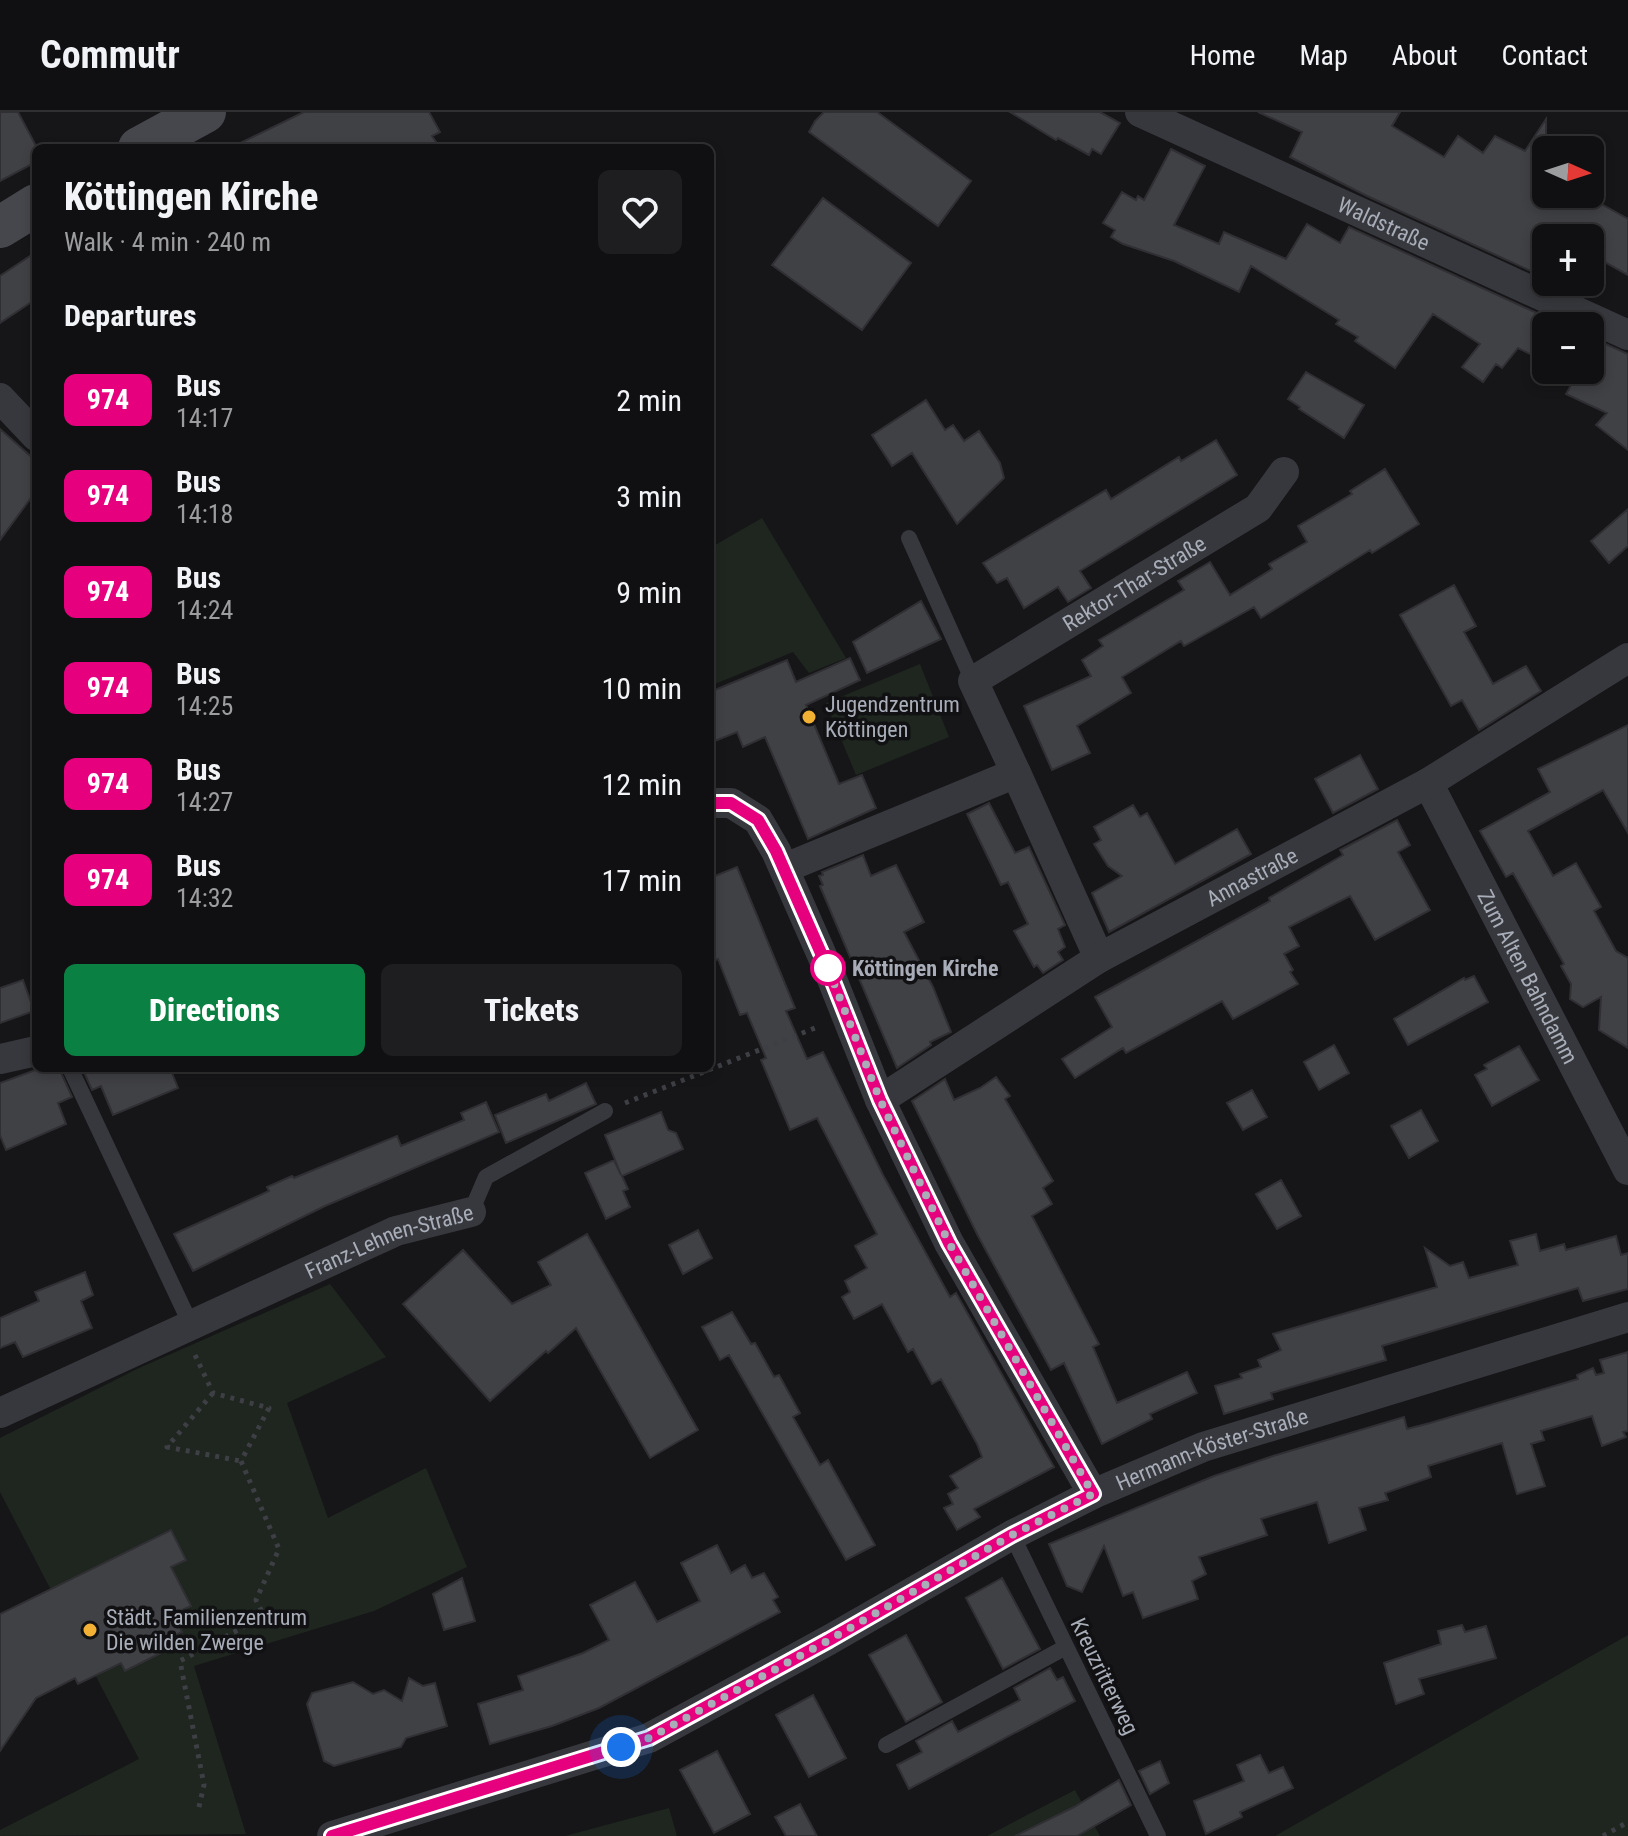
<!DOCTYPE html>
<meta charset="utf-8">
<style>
:root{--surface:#101012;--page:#1e1e20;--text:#f1f3f6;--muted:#9c9d9f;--line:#303032;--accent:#0b8043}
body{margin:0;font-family:"Roboto Condensed",sans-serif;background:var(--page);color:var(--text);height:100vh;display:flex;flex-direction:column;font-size:30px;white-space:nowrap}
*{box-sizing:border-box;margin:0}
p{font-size:26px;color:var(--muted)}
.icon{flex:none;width:44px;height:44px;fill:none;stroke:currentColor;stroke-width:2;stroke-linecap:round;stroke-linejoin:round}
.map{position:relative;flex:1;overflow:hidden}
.drawer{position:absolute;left:32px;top:32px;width:682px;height:928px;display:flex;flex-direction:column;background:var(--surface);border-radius:12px;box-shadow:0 4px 12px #0003,0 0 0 2px var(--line)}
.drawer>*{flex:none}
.badge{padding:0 16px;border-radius:12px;font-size:28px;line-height:52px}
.needle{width:52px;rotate:93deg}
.controls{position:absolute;left:1532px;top:24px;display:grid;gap:16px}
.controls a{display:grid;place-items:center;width:72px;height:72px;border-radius:12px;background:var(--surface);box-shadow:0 4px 12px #0003,0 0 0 2px var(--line);font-size:40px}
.you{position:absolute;width:40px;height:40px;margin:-20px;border:6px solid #fff;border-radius:50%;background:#1a73e8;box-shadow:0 0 0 12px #1a73e833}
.map>.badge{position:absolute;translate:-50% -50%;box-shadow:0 0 0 4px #fff}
h2{padding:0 32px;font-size:30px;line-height:72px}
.round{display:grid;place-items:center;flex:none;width:84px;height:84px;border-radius:12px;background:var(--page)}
.headline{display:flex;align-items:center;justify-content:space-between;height:136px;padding:0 32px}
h1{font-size:38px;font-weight:800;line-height:60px}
.primary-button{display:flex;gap:16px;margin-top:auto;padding:16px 32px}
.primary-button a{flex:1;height:92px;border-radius:12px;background:var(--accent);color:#fff;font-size:32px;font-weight:800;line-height:92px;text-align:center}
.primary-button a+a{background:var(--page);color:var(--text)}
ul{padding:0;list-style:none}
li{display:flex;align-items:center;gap:24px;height:96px;padding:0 32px}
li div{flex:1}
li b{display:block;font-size:30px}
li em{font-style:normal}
li .badge{min-width:88px;font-weight:700;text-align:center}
header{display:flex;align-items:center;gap:48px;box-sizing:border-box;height:112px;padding:0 40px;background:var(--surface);border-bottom:2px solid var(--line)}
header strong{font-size:38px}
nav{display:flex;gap:44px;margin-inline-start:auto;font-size:28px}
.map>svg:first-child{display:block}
</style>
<header>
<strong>Commutr</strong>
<nav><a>Home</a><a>Map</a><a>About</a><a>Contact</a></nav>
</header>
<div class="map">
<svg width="1628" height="1724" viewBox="0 0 1628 1724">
<rect width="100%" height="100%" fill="#161618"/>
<!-- green -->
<path fill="#1e261f" d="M 762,406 L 846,546 L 809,561 L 793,540 L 710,574 L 710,436 Z
M 920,552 L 949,625 L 856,663 L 826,591 Z
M 330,1172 L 386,1245 L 287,1291 L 328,1406 L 426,1356 L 467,1455 L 374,1499 L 194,1554 L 246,1722 L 0,1724 L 0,1718 L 139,1647 L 0,1380 L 0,1326 L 139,1256 Z
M 1628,1523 L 1628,1724 L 1275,1724 Z
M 1075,1678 L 1100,1724 L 987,1724 Z
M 669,1696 L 677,1724 L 565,1724 Z"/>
<!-- building -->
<path fill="#404145" stroke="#303034" stroke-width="2" d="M 0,0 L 18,0 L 36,34 L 36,50 L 0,69 Z
M 304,0 L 429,0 L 440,20 L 432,24 L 440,36 L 230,36 Z
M 824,0 L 877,0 L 971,69 L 938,114 L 809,20 L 815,9 Z
M 1010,0 L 1100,0 L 1120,11 L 1101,42 L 1092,37 L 1089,43 L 1058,26 L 1056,28 Z
M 1258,0 L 1400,0 L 1392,14 L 1444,45 L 1458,24 L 1483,41 L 1495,24 L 1525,39 L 1546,7 L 1546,82 L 1583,82 L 1628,107 L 1628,163 L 1594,144 L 1590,135 L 1590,126 L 1572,126 L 1546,113 L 1544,165 L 1367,84 L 1290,45 L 1302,20 Z
M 1171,37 L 1205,54 L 1174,113 L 1219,132 L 1224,120 L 1286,147 L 1307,112 L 1340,131 L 1349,115 L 1565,214 L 1546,214 L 1546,250 L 1518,236 L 1502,256 L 1496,252 L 1483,270 L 1462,255 L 1480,232 L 1433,202 L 1395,256 L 1355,229 L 1358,225 L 1336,212 L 1339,208 L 1251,154 L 1239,180 L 1174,149 L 1123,132 L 1111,125 L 1115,118 L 1103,111 L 1122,80 L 1136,88 L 1138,84 L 1144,88 Z
M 823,86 L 911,151 L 862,218 L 772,153 Z
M 36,140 L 36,187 L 0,211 L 0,164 Z
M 1590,225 L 1628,242 L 1628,338 L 1596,313 L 1607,301 L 1566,282 L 1571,273 L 1555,258 L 1590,258 Z
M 1306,260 L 1364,293 L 1344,326 L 1299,297 L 1300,295 L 1288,287 Z
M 926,288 L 945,318 L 953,313 L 964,329 L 979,319 L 1000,351 L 1004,366 L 957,412 L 912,341 L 892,354 L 872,323 Z
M 0,317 L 36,349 L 36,379 L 0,428 Z
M 1216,328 L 1237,363 L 1080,459 L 1091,476 L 1068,490 L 1058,475 L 1024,496 L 1007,466 L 997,471 L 983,451 L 1106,378 L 1111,387 L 1179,345 L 1181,349 Z
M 1385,357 L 1419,412 L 1372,441 L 1370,438 L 1261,506 L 1254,495 L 1184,534 L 1181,529 L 1122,565 L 1131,581 L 1077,614 L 1090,641 L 1052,658 L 1024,594 L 1091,564 L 1082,548 L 1103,534 L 1099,528 L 1184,478 L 1178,469 L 1210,450 L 1230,483 L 1272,457 L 1269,452 L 1307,430 L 1298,414 L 1352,382 L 1350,379 Z
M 1628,397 L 1628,434 L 1609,451 L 1591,429 Z
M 1454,473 L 1476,514 L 1464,520 L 1493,572 L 1526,554 L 1541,579 L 1479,618 L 1462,588 L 1451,594 L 1400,503 Z
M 921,489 L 941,527 L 867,561 L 853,530 Z
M 850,546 L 860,568 L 806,593 L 839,672 L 862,663 L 876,696 L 808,727 L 765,625 L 743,635 L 737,620 L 710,631 L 710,580 L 787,548 L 796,570 Z
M 1628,613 L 1628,721 L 1603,678 L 1528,719 L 1553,764 L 1576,751 L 1601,795 L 1594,799 L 1616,839 L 1628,846 L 1628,936 L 1599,918 L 1601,885 L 1583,895 L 1570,887 L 1571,872 L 1561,854 L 1564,852 L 1513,761 L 1506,765 L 1480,719 L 1550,680 L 1538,657 Z
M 1360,643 L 1378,677 L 1333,701 L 1315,667 Z
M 989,691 L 1015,741 L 1029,735 L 1065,813 L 1058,817 L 1065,835 L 1058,840 L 1063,848 L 1043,861 L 1037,853 L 1034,855 L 1014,819 L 1028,812 L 1008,770 L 1001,773 L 967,702 Z
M 1133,693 L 1140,705 L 1147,701 L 1175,752 L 1237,717 L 1251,742 L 1109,820 L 1092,781 L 1122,764 L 1108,754 L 1094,732 L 1101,728 L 1094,715 Z
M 1397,708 L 1410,733 L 1398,740 L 1430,798 L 1375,828 L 1350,784 L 1289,815 L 1299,834 L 1284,842 L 1293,858 L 1290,860 L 1298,872 L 1233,907 L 1222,889 L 1126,941 L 1123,936 L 1075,966 L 1062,947 L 1112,915 L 1095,885 L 1270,789 L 1269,786 L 1343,743 L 1340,738 Z
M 863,743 L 871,764 L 896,753 L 924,810 L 904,820 L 933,875 L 951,920 L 930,930 L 931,933 L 897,956 L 820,774 L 823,773 L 819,764 L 823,763 L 822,760 Z
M 737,755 L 795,896 L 786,899 L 807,947 L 823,940 L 883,1063 L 950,1185 L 956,1181 L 1054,1355 L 974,1397 L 980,1405 L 957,1418 L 944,1396 L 953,1392 L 948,1382 L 958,1376 L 950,1364 L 982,1345 L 977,1332 L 941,1267 L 932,1272 L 913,1237 L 908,1240 L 882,1192 L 854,1207 L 842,1185 L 850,1180 L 845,1169 L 867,1156 L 855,1134 L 877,1122 L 817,1006 L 790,1018 L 761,948 L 766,946 L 747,901 L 740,903 L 718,847 L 710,850 L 710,766 Z
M 1474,864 L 1488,890 L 1408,933 L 1394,907 L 1464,866 L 1465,868 Z
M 23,868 L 34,899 L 0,911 L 0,876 Z
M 1334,933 L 1349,961 L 1319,978 L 1304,950 Z
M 1519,934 L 1539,968 L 1492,994 L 1475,963 L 1487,957 L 1484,953 Z
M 41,956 L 59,956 L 72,985 L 58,991 L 66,1012 L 6,1038 L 0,1023 L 0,971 Z
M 82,956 L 170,956 L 178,976 L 113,1003 L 101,974 L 92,978 Z
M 996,965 L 1010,984 L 1005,987 L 1053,1069 L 1043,1076 L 1052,1092 L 1032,1104 L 1099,1232 L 1093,1235 L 1117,1291 L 1187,1260 L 1197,1281 L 1150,1302 L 1152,1307 L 1102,1332 L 1064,1251 L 1051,1258 L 977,1122 L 912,989 L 945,967 L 954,988 L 980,976 Z
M 586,971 L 596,992 L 506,1031 L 495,1003 L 546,982 L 549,989 Z
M 1252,978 L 1267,1005 L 1243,1018 L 1227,991 Z
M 486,990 L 499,1020 L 325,1094 L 193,1159 L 174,1122 L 269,1079 L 267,1075 L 292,1064 L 294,1066 L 397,1024 L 401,1034 L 464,1008 L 461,1001 Z
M 1421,998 L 1438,1029 L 1409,1046 L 1391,1014 Z
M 661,1000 L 668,1018 L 676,1021 L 683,1037 L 622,1064 L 628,1077 L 623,1079 L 630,1095 L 606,1107 L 585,1061 L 614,1048 L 621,1063 L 605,1023 Z
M 1281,1068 L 1301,1104 L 1277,1117 L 1256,1082 Z
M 698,1118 L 712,1146 L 683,1162 L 669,1133 Z
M 587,1122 L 698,1318 L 650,1346 L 576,1216 L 548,1241 L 546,1239 L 490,1289 L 403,1192 L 463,1138 L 512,1192 L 551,1173 L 538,1150 Z
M 1536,1122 L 1540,1139 L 1564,1132 L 1566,1138 L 1616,1124 L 1621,1143 L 1628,1141 L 1628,1177 L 1583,1189 L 1578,1176 L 1382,1234 L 1386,1248 L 1271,1281 L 1273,1287 L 1224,1302 L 1215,1274 L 1242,1266 L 1240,1262 L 1261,1255 L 1258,1248 L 1281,1238 L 1273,1222 L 1437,1175 L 1425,1136 L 1450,1154 L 1463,1150 L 1469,1166 L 1518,1153 L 1510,1129 Z
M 85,1160 L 93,1183 L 81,1189 L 92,1216 L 23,1245 L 15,1230 L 0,1236 L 0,1206 L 39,1189 L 35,1180 Z
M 732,1200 L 751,1232 L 755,1231 L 774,1265 L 779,1263 L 800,1301 L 793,1305 L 820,1353 L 828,1348 L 875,1433 L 846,1448 L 729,1243 L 720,1248 L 702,1215 Z
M 1628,1240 L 1628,1319 L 1623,1320 L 1626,1325 L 1602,1334 L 1592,1304 L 1541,1319 L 1544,1328 L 1531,1332 L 1545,1374 L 1517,1382 L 1502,1331 L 1428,1354 L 1431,1365 L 1385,1381 L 1388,1388 L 1359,1396 L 1366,1418 L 1329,1431 L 1317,1390 L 1261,1407 L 1267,1423 L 1199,1445 L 1206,1462 L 1192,1469 L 1198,1487 L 1143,1506 L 1133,1480 L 1123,1484 L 1104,1434 L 1082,1480 L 1067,1474 L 1049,1432 L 1214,1364 L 1273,1344 L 1404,1305 L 1407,1317 L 1430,1311 L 1578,1267 L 1577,1263 L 1593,1256 L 1596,1263 L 1604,1261 L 1600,1248 Z
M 171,1418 L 186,1448 L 171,1455 L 191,1494 L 173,1502 L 182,1520 L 157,1533 L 161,1541 L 125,1559 L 121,1551 L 78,1572 L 75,1566 L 36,1586 L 0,1639 L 0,1502 Z
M 717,1433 L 731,1461 L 745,1453 L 752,1466 L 764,1461 L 778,1485 L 773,1488 L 780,1500 L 599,1596 L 552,1614 L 490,1632 L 478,1592 L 523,1578 L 518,1564 L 583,1541 L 609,1528 L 590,1493 L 635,1470 L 657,1510 L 700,1489 L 681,1451 Z
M 462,1466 L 475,1509 L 444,1518 L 433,1482 Z
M 1002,1466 L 1040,1537 L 1003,1557 L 966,1486 Z
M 1462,1513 L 1465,1520 L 1486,1514 L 1496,1546 L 1419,1567 L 1424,1582 L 1396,1592 L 1384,1551 L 1441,1532 L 1438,1519 Z
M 906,1523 L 942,1590 L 906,1610 L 869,1543 Z
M 1050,1556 L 1057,1568 L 1063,1565 L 1075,1589 L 909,1677 L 897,1653 L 922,1640 L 916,1629 L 952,1609 L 958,1620 L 1020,1588 L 1014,1576 Z
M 409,1566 L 423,1574 L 435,1571 L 447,1614 L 406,1626 L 401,1635 L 334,1654 L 324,1649 L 307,1592 L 312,1581 L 353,1570 L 373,1582 L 384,1578 L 402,1589 Z
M 813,1583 L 846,1646 L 809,1665 L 776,1603 Z
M 717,1639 L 750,1702 L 714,1721 L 680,1658 Z
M 1260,1643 L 1269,1661 L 1283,1655 L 1293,1676 L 1240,1700 L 1242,1705 L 1206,1722 L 1194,1689 L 1244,1669 L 1237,1653 Z
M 1160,1649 L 1169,1671 L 1150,1682 L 1139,1659 Z
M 1119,1668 L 1131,1693 L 1077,1724 L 1015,1724 L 1074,1695 Z
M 800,1692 L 817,1724 L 786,1724 L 775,1705 Z"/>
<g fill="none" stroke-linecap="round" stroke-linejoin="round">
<!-- path -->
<path stroke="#3d3f44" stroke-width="5" stroke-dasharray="4 6" stroke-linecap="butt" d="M 625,991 L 820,914
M 195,1243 L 213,1281 L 269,1296 L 241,1349 L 279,1437 L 256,1488 L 264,1504 L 180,1549 L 204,1673 L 198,1699
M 213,1281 L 167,1335 L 241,1349
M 1603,1724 L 1628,1710"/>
<!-- lane -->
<path stroke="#37383d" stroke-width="16" d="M 909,426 L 973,569
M 70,956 L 191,1213
M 471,1100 L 486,1065 L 605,999
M 1012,1423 L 1158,1724
M 886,1633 L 1066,1535"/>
<!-- street -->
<g stroke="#37383d" stroke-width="30">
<path id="s1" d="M 1140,0 L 1628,223"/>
<path d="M 0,286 L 36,324"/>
<path id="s2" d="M 1016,661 L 973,569 L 1258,396 L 1284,360"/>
<path id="s3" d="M 1428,671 L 1628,1058"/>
<path d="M 710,691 L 731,691 L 758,708 L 776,739 L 828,857 L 880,988 L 949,1131 L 1093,1382"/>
<path d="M 785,756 L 1016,661 L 1099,846"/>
<path d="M 0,947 L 36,939"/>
<path id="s4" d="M 880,988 L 1099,846 L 1428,671 L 1628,546"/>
<path id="s5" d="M 0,1301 L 396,1119 L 471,1100"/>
<path id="s6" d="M 332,1724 L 649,1626 L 829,1528 L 1012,1423 L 1093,1382 L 1203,1335 L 1628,1205"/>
</g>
<!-- secondary -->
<path stroke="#45474d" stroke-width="42" d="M 139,36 L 205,0
M 0,115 L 36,93"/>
</g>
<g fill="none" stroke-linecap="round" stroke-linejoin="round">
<defs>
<path id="line" d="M 332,1724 L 649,1626 L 829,1528 L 1012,1423 L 1093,1382 L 949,1131 L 880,988 L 828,857 L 776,739 L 758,708 L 731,691 L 710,691"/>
</defs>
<!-- line casing -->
<use href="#line" stroke="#fff" stroke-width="18"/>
<!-- line -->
<use href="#line" stroke="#e6007e" stroke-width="12"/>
<!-- walk -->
<path stroke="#a8adb8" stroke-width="8" stroke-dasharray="0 14.4" d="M 621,1635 L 649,1626 L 829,1528 L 1012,1423 L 1093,1382 L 949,1131 L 880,988 L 828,856"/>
</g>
<!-- markers -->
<g fill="#f2b134" stroke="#111113" stroke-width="3">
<circle cx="809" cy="605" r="8"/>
<circle cx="90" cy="1518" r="8"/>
</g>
<circle fill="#fff" stroke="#e6007e" stroke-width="4" cx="828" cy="856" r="16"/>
<g text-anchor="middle" stroke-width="7" stroke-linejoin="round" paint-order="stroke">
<!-- street labels -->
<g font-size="22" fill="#a8adb8" stroke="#111113">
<text dy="8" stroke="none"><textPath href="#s1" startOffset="268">Waldstraße</textPath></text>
<text dy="8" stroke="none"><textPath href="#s2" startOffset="290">Rektor-Thar-Straße</textPath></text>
<text dy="8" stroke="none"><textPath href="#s4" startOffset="434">Annastraße</textPath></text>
<text dy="8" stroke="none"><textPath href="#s3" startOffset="218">Zum Alten Bahndamm</textPath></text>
<text dy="8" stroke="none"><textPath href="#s5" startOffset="426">Franz-Lehnen-Straße</textPath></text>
<text dy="8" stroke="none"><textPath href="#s6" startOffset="966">Hermann-Köster-Straße</textPath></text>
<text transform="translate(1105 1564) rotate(64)" y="8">Kreuzritterweg</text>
</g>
<!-- poi labels -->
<g font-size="22" fill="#a8adb8" stroke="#111113" text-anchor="start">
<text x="825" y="600">Jugendzentrum<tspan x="825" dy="25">Köttingen</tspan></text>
<text x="106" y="1513">Städt. Familienzentrum<tspan x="106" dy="25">Die wilden Zwerge</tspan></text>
</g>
<!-- stop labels -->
<g font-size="22" font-weight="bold" fill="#a8adb8" stroke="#111113" text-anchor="start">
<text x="852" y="864">Köttingen Kirche</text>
</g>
</g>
</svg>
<div class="controls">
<a><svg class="needle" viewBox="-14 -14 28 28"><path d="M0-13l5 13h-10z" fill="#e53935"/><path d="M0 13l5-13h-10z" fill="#9c9d9f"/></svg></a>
<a>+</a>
<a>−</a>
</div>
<div class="you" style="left:621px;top:1635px"></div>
<section class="drawer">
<div class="headline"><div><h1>Köttingen Kirche</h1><p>Walk · 4 min · 240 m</p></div><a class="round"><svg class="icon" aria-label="heart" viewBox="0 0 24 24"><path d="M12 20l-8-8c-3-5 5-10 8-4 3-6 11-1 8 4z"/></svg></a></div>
<h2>Departures</h2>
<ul>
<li><span class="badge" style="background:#e6007e;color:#fff">974</span><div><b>Bus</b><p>14:17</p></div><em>2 min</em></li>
<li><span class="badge" style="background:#e6007e;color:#fff">974</span><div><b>Bus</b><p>14:18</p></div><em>3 min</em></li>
<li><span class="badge" style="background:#e6007e;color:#fff">974</span><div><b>Bus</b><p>14:24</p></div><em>9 min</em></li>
<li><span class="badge" style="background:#e6007e;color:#fff">974</span><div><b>Bus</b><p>14:25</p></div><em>10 min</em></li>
<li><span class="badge" style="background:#e6007e;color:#fff">974</span><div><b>Bus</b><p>14:27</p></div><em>12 min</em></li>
<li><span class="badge" style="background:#e6007e;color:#fff">974</span><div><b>Bus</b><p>14:32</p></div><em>17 min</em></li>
</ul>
<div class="primary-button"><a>Directions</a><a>Tickets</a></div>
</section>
</div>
